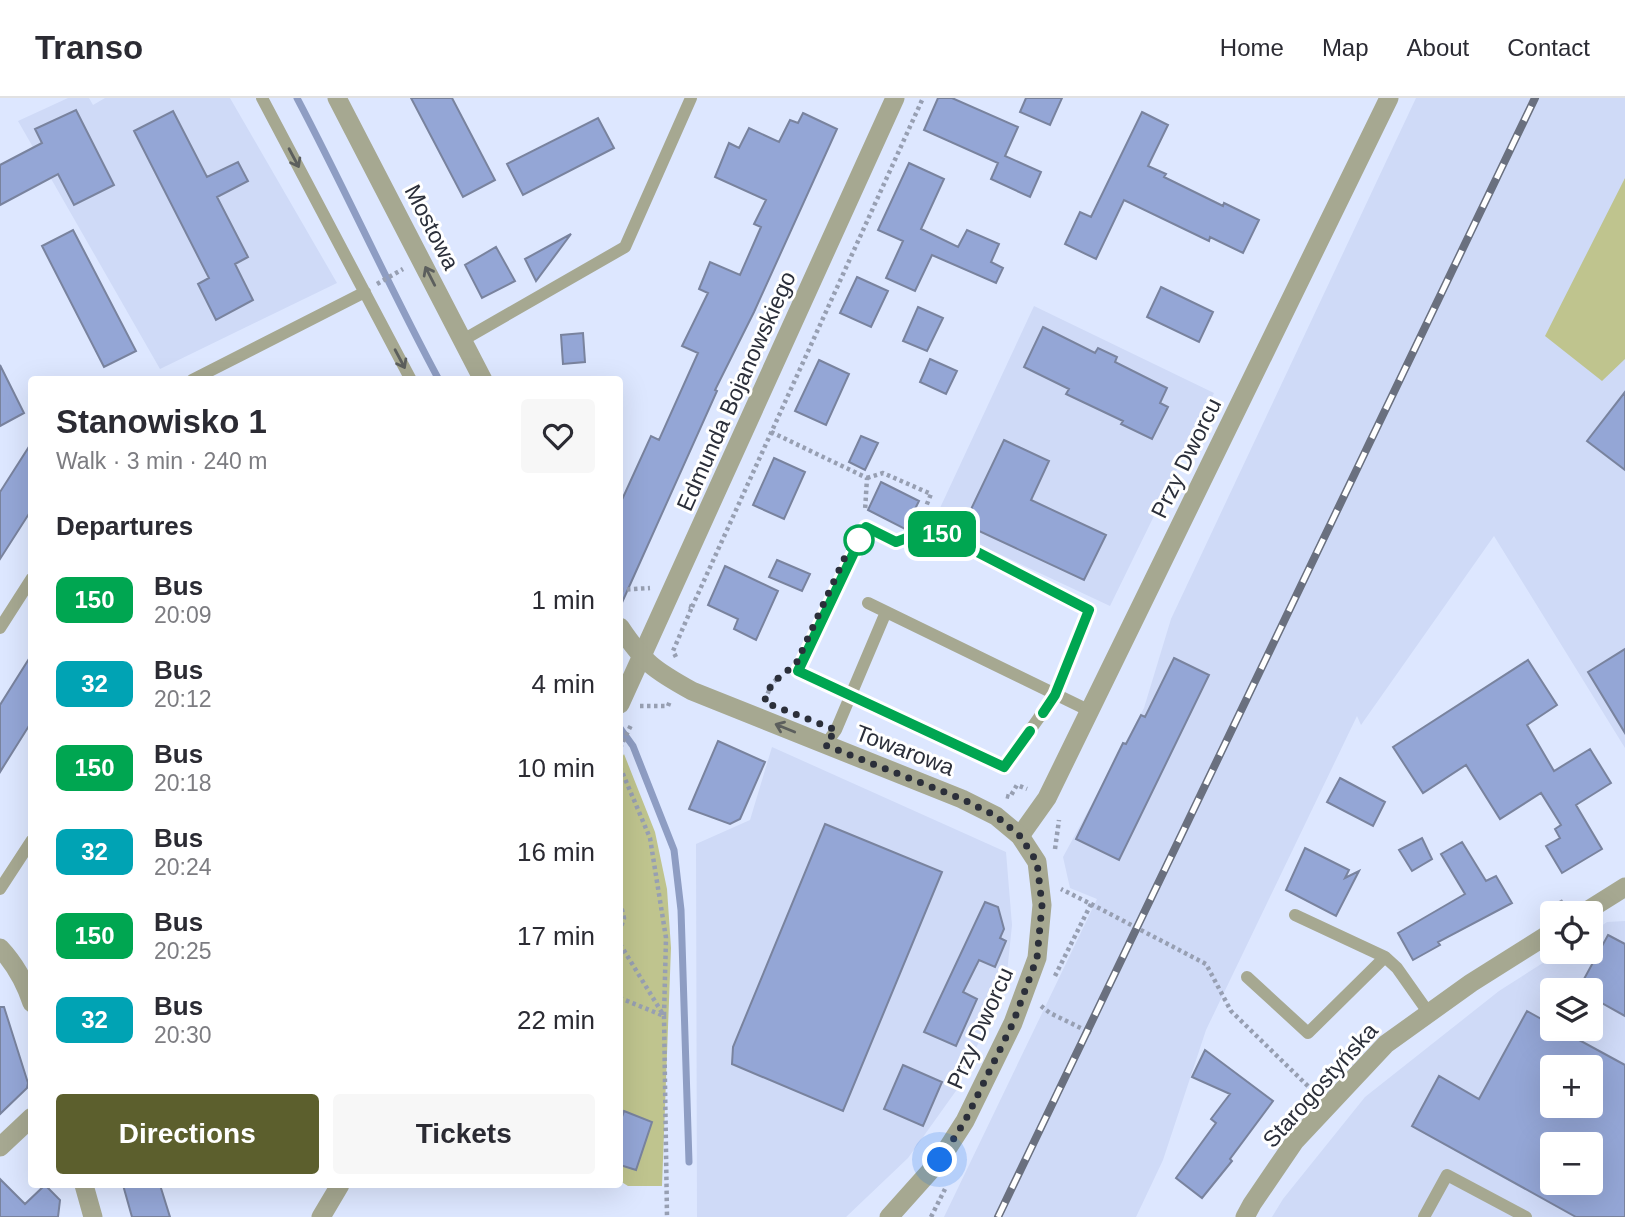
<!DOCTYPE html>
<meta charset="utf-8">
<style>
:root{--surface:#fff;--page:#f7f7f7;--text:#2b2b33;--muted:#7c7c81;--line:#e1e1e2;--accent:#5c5f2d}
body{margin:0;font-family:Arial,sans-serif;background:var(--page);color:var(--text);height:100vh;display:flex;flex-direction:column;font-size:26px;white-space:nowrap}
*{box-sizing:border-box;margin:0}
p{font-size:23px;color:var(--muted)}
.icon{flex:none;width:38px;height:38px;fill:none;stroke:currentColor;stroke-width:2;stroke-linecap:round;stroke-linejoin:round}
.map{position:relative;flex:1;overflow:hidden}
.panel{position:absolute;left:28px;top:278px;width:595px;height:812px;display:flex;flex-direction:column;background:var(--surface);border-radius:7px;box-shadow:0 7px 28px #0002}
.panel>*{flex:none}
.badge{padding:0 14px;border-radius:10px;font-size:24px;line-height:46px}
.buttons{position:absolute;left:1540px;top:803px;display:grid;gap:14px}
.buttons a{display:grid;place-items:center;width:63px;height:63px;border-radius:7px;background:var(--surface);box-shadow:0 7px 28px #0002;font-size:35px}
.you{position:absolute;width:35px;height:35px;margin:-18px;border:5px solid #fff;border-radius:50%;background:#1a73e8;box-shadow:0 0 0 10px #1a73e833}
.map>.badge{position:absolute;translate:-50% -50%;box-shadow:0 0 0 4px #fff}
h2{padding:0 28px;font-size:26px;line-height:63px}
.round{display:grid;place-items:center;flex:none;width:74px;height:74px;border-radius:7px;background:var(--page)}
.overview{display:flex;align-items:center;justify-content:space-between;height:119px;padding:0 28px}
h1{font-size:33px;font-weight:600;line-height:52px}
.cta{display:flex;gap:14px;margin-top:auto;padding:14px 28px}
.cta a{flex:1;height:80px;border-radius:7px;background:var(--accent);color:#fff;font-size:28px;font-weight:600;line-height:80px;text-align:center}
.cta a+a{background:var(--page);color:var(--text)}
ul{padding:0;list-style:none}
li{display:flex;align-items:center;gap:21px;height:84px;padding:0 28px}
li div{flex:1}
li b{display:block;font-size:26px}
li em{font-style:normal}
li .badge{min-width:77px;font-weight:700;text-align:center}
header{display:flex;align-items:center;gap:42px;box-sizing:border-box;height:98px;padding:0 35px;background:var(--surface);border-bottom:2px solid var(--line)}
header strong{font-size:33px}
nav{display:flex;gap:38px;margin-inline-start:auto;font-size:24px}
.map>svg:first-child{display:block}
</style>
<header>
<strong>Transo</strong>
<nav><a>Home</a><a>Map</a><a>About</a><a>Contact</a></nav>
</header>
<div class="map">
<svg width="1625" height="1119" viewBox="0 0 1625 1119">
<rect width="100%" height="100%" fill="#dde7ff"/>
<!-- built -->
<path fill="#cfdaf7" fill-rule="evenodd" d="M 68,0 L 89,0 L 93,7 L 105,0 L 230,0 L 337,185 L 160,271 L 18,23 Z
M 1416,0 L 1625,0 L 1625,650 L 1494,438 L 1361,627 L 1357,618 L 1206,932 L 1163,1062 L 1136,1119 L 944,1119 L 1097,801 L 1070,790 L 1063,759 L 1144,610 L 1171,521 Z
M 1034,208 L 1214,295 L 1110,508 L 933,425 Z
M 772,649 L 1006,754 L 1012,827 L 1006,884 L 958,990 L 908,1060 L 846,1119 L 697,1119 L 696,746 L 750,722 Z
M 1625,823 L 1625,1119 L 1272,1119 L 1283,1101 L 1365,999 L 1499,893 L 1560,854 L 1591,854 L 1591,835 L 1607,824 ZM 1552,892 L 1591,892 L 1591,931 L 1552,931 ZM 1552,970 L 1591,970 L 1591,1008 L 1552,1008 ZM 1552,1046 L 1591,1046 L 1591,1085 L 1552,1085 Z"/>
<!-- green -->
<path fill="#bfc48e" d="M 1625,80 L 1625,261 L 1602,283 L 1545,238 Z
M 624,656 L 655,734 L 667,791 L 671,850 L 662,1088 L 628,1088 L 620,1083 L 620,663 Z"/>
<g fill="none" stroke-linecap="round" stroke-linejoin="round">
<!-- stream -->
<path stroke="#8e9dc3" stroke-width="7" d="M 297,0 C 346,93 389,189 439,282
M 620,630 L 633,648 L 674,752 L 681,812 L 689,1064"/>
</g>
<!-- building -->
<path fill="#94a6d6" stroke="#79839e" stroke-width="2" fill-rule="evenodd" d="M 411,0 L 452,0 L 495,82 L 463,99 Z
M 938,0 L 952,0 L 1018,29 L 1005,58 L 1041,74 L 1030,99 L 991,81 L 998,65 L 924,32 Z
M 1026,0 L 1062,0 L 1050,27 L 1020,14 Z
M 76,12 L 114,87 L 74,107 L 58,76 L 0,107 L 0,67 L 42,45 L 35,31 Z
M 173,13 L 207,79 L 238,64 L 248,83 L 217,99 L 248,159 L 235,166 L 253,202 L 216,222 L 198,186 L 209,180 L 134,33 Z
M 1142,14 L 1168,27 L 1148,68 L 1166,76 L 1164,79 L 1223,108 L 1224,105 L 1259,122 L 1243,155 L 1210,139 L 1209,143 L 1124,102 L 1096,161 L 1065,146 L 1080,114 L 1091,119 Z
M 803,15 L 837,31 L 754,214 L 715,292 L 717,293 L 620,509 L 620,406 L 651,338 L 659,342 L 698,255 L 682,248 L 708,195 L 699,191 L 710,164 L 740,177 L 761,129 L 754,126 L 766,102 L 715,79 L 729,45 L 739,50 L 749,30 L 779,44 L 790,22 L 798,25 Z
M 598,20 L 614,50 L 523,97 L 507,66 Z
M 909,65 L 944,81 L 921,131 L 958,149 L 967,132 L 999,146 L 991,164 L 1003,170 L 996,185 L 932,157 L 915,193 L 886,180 L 903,143 L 878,132 Z
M 73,132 L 136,253 L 104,269 L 42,148 Z
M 571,136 L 536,183 L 525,161 Z
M 496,149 L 515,183 L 482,200 L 465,167 Z
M 857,179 L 888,193 L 871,229 L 840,215 Z
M 1161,189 L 1213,214 L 1199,244 L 1147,219 Z
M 918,209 L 943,220 L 927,253 L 903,243 Z
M 1043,229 L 1095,255 L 1098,250 L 1117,259 L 1115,264 L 1167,290 L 1160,305 L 1168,309 L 1152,341 L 1121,326 L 1123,323 L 1066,296 L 1069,291 L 1024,269 Z
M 583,235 L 585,264 L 563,266 L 561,237 Z
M 930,261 L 957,273 L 946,296 L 920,284 Z
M 819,262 L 849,276 L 826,327 L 795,313 Z
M 0,267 L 24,315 L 0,328 Z
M 1625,294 L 1625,372 L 1587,343 Z
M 861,338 L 878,345 L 865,372 L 849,364 Z
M 1004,342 L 1049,363 L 1031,402 L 1106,437 L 1084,482 L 964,426 Z
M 32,344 L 32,411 L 0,461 L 0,394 Z
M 774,360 L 805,374 L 784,421 L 753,407 Z
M 881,384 L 919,403 L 905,431 L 868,412 Z
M 777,462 L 810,476 L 802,493 L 769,479 Z
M 725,468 L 778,493 L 756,542 L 734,531 L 738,521 L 708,507 Z
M 1625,551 L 1625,635 L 1588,574 Z
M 32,556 L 32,623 L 0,674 L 0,607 Z
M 1174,560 L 1209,577 L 1119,762 L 1076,741 L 1123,645 L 1126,646 L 1141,617 L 1145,619 Z
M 1528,562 L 1557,607 L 1527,627 L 1554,673 L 1590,651 L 1611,685 L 1576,707 L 1602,751 L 1562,775 L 1546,748 L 1560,740 L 1555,731 L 1561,727 L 1541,695 L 1500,721 L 1466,667 L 1423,695 L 1393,649 Z
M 718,643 L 765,664 L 740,721 L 730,726 L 689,711 Z
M 1340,680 L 1385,704 L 1373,728 L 1327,704 Z
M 825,726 L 942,774 L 843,1013 L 732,966 L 733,949 Z
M 1422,740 L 1432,761 L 1412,773 L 1399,752 Z
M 1462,744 L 1486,783 L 1496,778 L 1512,805 L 1438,844 L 1440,847 L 1413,862 L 1398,835 L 1465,796 L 1441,756 Z
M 1305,750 L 1349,772 L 1345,780 L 1359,773 L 1336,818 L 1286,792 Z
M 985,804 L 998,809 L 1004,831 L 1000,840 L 1006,843 L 995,869 L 979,862 L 963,894 L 977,901 L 956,948 L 924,934 Z
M 1608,837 L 1625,846 L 1625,918 L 1591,899 L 1591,892 L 1578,892 Z
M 0,909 L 4,909 L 28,985 L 27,990 L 0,1016 Z
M 1527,913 L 1552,927 L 1552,931 L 1559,931 L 1625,967 L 1625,1119 L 1576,1119 L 1412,1028 L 1439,978 L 1479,1001 ZM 1552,970 L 1591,970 L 1591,1008 L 1552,1008 ZM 1552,1046 L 1591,1046 L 1591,1085 L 1552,1085 Z
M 1205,952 L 1273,1003 L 1230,1061 L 1232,1063 L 1202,1100 L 1176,1080 L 1216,1025 L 1211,1021 L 1230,996 L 1192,979 Z
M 903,967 L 942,984 L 923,1028 L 884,1011 Z
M 624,1013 L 652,1024 L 636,1072 L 620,1067 L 620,1025 Z
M 0,1081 L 25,1106 L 45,1087 L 60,1102 L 58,1119 L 0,1119 Z
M 123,1087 L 160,1087 L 170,1119 L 132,1119 Z"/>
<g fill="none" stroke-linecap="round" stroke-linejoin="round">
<!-- path -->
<path stroke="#979fb2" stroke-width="4.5" stroke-dasharray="3.5 3.5" stroke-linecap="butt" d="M 377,186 L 403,171
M 771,334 L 867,380 L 865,413
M 867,380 L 883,375 L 931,396 L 925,411
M 620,492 L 650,490
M 692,509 L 923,0
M 676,559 L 673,553 L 692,509 L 689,508
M 765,602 L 772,585 L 781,578
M 640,608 L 668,608 L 670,603
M 620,650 L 632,625
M 620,669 L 650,740 L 666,840 L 664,918 L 620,900
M 1006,698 L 1010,699 L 1017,687 L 1027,691
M 1055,751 L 1059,722
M 620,804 L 624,820 L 620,832
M 1091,806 L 1206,866 L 1231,913 L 1315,995
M 1548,812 L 1565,802
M 620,846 L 664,918 L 667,1119
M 1055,878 L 1091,806 L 1061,791
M 1041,908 L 1050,915 L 1091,935
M 931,1119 L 945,1091"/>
<!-- service -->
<path stroke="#a6a891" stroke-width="12" d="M 262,0 L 411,282
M 463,242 L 625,149 L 691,0
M 192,282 L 365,194
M 925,427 L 1089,512 L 1055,597 L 1004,669 L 798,573 L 866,429 L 896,444 L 920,435 Z
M 868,505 L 1090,613
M 0,530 L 32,480
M 825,647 L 836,632 L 886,514
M 0,791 L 32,742
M 1295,817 L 1385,859 L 1397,870 L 1428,914
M 1247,879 L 1308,935 L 1385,859
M 1424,1119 L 1447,1077 L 1526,1119"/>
<!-- minor -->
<path stroke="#a6a891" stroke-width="19" d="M 620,606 L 895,0
M 1020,738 L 1047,700 L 1389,0
M 0,850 C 15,866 25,884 32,905
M 0,1049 L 32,1019
M 84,1087 L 93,1119
M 321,1119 L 340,1087"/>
<!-- tertiary -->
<path stroke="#a6a891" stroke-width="19" d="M 337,0 L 483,282
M 620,529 C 644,565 654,572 692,593 L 962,701 L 996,718 L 1020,738 L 1037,764 L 1042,807 L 1037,860 L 1013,925 L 965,1023 L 940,1062 L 889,1119
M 1582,816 L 1625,789
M 1245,1119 L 1252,1106 L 1295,1043 L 1386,946 L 1471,885 L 1552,834"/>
<defs>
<path id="rail" d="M 998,1119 L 1535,0"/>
</defs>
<!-- rail casing -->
<use href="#rail" stroke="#6a707f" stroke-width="8"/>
<!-- rail -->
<use href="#rail" stroke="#fff" stroke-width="5" stroke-dasharray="16" stroke-linecap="butt"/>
</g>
<!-- one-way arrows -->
<defs><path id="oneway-shaft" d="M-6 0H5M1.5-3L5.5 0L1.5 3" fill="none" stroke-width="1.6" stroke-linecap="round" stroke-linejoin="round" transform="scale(1.75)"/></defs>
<g stroke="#5c5f5d">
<use href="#oneway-shaft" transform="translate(294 60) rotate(62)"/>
<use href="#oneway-shaft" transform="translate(430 178) rotate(-117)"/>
<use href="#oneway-shaft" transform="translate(400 261) rotate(62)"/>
<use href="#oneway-shaft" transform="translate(785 630) rotate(-158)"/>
</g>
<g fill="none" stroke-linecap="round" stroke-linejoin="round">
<defs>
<path id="line" d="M 1030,633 L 1004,669 L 798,573 L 866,429 L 896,444 L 920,435 L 925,427 L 1089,512 L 1055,597 L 1043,615"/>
</defs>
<!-- line casing -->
<use href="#line" stroke="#fff" stroke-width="16"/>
<!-- line -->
<use href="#line" stroke="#00a651" stroke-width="10"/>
<!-- walk -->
<path stroke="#2b2f3a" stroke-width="7" stroke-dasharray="0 12.6" d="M 859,442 L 851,446 L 796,566 L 772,585 L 764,604 L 836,632 L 825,647 L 962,701 L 996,718 L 1020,738 L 1037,764 L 1042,807 L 1037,860 L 1013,925 L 965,1023 L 940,1062"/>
</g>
<!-- markers -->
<circle fill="#fff" stroke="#00a651" stroke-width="3.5" cx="859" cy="442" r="14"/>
<g text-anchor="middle" stroke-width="6" stroke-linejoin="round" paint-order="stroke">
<!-- street labels -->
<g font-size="23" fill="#2b2f3a" stroke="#fff">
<text transform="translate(432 129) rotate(63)" y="8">Mostowa</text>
<text transform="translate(736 293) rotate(-66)" y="8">Edmunda Bojanowskiego</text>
<text transform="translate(1186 360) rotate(-64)" y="8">Przy Dworcu</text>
<text transform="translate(905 652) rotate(21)" y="8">Towarowa</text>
<text transform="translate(980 930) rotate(-66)" y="8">Przy Dworcu</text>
<text transform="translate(1320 987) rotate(-48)" y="8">Starogostyńska</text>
</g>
</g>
</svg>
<div class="buttons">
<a><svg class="icon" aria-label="locate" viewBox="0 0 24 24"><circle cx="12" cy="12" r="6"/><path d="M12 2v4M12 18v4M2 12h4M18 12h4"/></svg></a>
<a><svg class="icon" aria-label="layers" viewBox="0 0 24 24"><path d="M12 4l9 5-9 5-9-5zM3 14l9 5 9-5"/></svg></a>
<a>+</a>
<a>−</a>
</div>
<div class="you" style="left:940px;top:1062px"></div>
<b class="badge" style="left:942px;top:436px;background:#00a651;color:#fff">150</b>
<section class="panel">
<div class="overview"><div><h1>Stanowisko 1</h1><p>Walk · 3 min · 240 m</p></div><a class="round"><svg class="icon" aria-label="heart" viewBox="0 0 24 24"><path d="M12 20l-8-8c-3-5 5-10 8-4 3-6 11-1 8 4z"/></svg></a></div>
<h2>Departures</h2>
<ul>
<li><span class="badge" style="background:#00a651;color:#fff">150</span><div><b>Bus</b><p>20:09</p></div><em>1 min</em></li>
<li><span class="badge" style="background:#00a3b4;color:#fff">32</span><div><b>Bus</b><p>20:12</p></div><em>4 min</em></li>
<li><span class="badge" style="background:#00a651;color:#fff">150</span><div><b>Bus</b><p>20:18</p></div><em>10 min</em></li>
<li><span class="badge" style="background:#00a3b4;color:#fff">32</span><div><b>Bus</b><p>20:24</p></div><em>16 min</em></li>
<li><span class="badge" style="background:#00a651;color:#fff">150</span><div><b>Bus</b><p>20:25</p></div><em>17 min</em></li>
<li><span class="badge" style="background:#00a3b4;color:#fff">32</span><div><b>Bus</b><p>20:30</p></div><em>22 min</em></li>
</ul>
<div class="cta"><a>Directions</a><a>Tickets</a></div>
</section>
</div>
